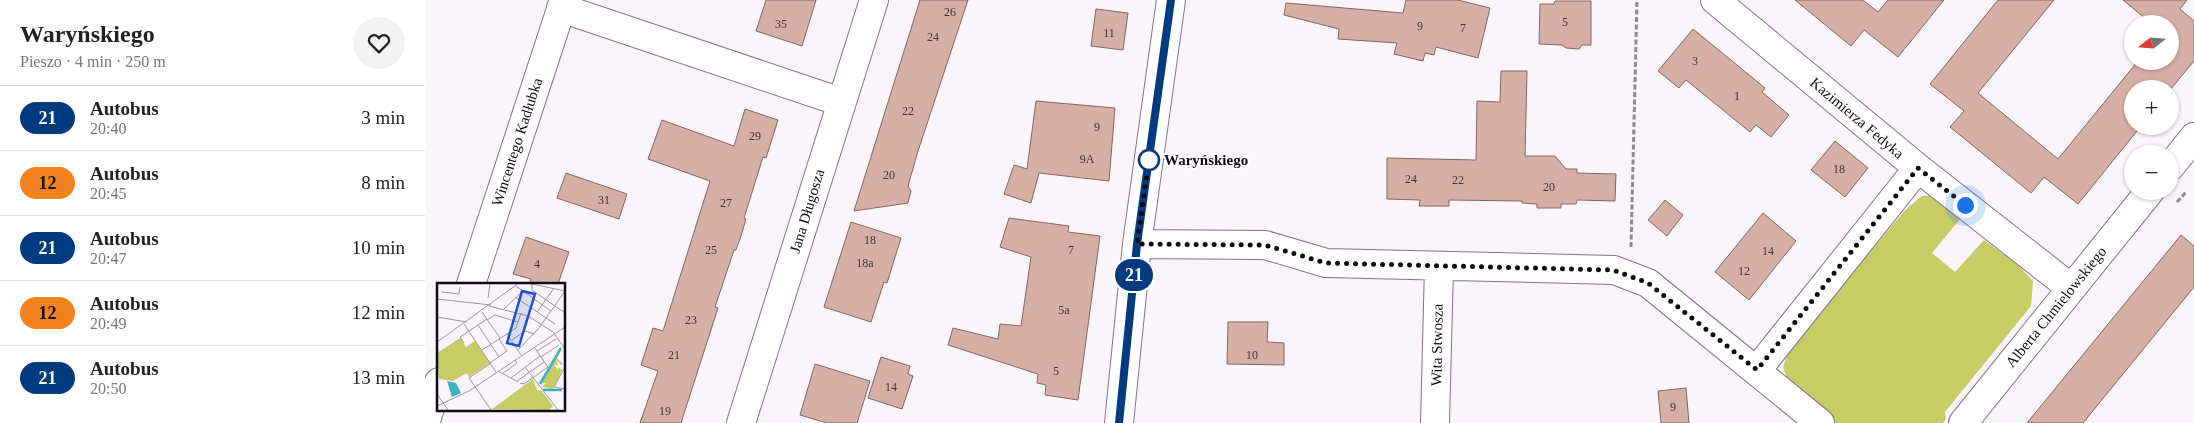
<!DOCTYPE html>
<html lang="pl">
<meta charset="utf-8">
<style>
:root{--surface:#fff;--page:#f2f2f2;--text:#222;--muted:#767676;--line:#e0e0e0}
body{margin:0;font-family:Georgia,serif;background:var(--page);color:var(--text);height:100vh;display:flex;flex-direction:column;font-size:19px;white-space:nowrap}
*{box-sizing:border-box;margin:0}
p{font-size:16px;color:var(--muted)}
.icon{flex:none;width:28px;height:28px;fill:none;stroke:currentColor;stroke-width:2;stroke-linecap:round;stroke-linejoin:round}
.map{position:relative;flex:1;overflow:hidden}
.panel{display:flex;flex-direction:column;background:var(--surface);width:425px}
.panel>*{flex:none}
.badge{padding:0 10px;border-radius:16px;font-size:18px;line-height:32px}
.needle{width:32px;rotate:253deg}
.fabs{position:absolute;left:1699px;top:15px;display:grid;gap:10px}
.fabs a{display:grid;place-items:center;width:55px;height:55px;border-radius:50%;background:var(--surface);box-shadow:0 1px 4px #0004;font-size:25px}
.you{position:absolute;width:25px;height:25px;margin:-12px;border:4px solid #fff;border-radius:50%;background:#1a73e8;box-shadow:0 0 0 8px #1a73e833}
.map>.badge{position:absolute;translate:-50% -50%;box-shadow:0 0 0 2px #fff}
.round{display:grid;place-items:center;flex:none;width:52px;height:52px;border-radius:26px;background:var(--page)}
.headline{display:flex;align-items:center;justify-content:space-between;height:85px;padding:0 20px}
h1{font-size:24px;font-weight:800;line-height:38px}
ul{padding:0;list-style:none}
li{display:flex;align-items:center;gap:15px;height:65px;padding:0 20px;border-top:1px solid var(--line)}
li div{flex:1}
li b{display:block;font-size:19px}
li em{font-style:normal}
li .badge{min-width:55px;font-weight:700;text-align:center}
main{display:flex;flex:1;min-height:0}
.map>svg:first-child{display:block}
</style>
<main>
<section class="panel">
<div class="headline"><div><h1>Waryńskiego</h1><p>Pieszo · 4 min · 250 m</p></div><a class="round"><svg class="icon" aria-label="heart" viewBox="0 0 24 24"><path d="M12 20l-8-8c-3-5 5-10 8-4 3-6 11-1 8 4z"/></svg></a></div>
<ul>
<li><span class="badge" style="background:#003b80;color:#fff">21</span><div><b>Autobus</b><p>20:40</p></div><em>3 min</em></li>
<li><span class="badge" style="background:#f58220;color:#111">12</span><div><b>Autobus</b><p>20:45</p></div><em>8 min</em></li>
<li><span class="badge" style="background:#003b80;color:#fff">21</span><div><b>Autobus</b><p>20:47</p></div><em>10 min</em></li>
<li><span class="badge" style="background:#f58220;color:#111">12</span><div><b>Autobus</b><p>20:49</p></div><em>12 min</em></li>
<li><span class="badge" style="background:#003b80;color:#fff">21</span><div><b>Autobus</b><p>20:50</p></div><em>13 min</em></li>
</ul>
</section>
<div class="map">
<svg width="1769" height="423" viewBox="0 0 1769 423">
<rect width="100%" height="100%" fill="#faf5fb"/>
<!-- green -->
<path fill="#c7cc65" d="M 1512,195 L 1535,219 L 1507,253 L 1530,272 L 1559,240 L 1593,265 L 1608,281 L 1606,306 L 1520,412 L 1521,419 L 1518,423 L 1411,423 L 1364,385 L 1358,367 L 1364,349 L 1480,210 L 1497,196 Z"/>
<!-- building -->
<path fill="#d6afa7" stroke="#87655e" d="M 341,0 L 391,0 L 377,46 L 331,31 Z
M 495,0 L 543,0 L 493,151 L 483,186 L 486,191 L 483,203 L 429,211 Z
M 981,0 L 1033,0 L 1065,8 L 1053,58 L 1011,47 L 1009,55 L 1000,53 L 998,61 L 969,54 L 972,43 L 913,39 L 914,29 L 859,15 L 861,3 L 978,13 Z
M 1370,0 L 1438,0 L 1453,12 L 1463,0 L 1519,0 L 1473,57 L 1439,30 L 1426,46 Z
M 1573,0 L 1629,0 L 1553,93 L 1633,159 L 1713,61 L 1745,61 L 1745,24 L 1727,24 L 1698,0 L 1762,0 L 1755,9 L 1769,21 L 1769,61 L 1745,90 L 1708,89 L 1708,126 L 1716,126 L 1653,204 L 1619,177 L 1606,193 L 1525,127 L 1539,111 L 1505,84 Z
M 1130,1 L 1166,1 L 1166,45 L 1157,45 L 1154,49 L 1141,48 L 1137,45 L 1114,44 L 1115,4 L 1129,4 Z
M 671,9 L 703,13 L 698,50 L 666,46 Z
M 1268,29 L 1340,88 L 1337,92 L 1364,115 L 1346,137 L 1331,125 L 1325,132 L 1261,80 L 1254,88 L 1233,71 Z
M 1076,71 L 1102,71 L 1100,156 L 1130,156 L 1141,169 L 1152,169 L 1152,173 L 1191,174 L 1190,201 L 1152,200 L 1151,204 L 1136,204 L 1136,208 L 1112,208 L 1112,204 L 1097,203 L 1097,201 L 1024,200 L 1024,206 L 994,206 L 995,200 L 962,199 L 962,158 L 1051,160 L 1052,101 L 1075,102 Z
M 611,101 L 690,108 L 684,181 L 614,173 L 606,203 L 579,194 L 589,165 L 602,169 Z
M 320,109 L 353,120 L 341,158 L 338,157 L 319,218 L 321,219 L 316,236 L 311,250 L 309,250 L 290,307 L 293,308 L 256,423 L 215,423 L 233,371 L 216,365 L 228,328 L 238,331 L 285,181 L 223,159 L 237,120 L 309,146 Z
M 1410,141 L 1443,168 L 1420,197 L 1386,170 Z
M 141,173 L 202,194 L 194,219 L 132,198 Z
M 1240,200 L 1258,215 L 1242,236 L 1223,220 Z
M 1338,213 L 1371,241 L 1324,300 L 1290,272 Z
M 584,218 L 644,226 L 643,232 L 675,236 L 653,400 L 620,395 L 621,385 L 612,383 L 613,374 L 523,345 L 528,328 L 573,339 L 575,324 L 596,326 L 606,257 L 575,247 Z
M 426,222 L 476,238 L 462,283 L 459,282 L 446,322 L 399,307 Z
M 1756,235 L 1769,246 L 1769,287 L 1658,423 L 1602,423 Z
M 101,237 L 144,252 L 133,284 L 104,284 L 106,279 L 88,274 Z
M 803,322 L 843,322 L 842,342 L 859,343 L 859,365 L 802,364 Z
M 456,357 L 485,366 L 483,374 L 488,376 L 477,409 L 443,398 Z
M 390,364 L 445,381 L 432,423 L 402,423 L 375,415 Z
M 1261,388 L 1264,423 L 1236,423 L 1233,391 Z"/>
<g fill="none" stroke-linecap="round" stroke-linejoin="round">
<defs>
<path id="minor" d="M 1290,0 L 1493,168 L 1646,288
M 136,8 L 416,102
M 1745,167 L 1769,137
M 712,244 L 840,245 L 901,263 L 1189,270 L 1223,283 L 1395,423
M 46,284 L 139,0
M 1332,370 L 1493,168
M 0,423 L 14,382
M 316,423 L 449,0
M 694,423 L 712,244 L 746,0
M 1010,423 L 1014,266
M 1538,423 L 1725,191"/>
</defs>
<!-- minor casing -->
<use href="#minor" stroke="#867089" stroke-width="30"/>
<!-- path -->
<path stroke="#8f8890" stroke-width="3" stroke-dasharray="5 2.5" stroke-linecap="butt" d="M 1752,202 L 1761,192
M 1206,247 L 1212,0"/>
<!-- minor -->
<use href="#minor" stroke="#fff" stroke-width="28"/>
</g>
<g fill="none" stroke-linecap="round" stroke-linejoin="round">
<defs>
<path id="line" d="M 694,423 L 712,244 L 746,0"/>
</defs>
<!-- line casing -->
<use href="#line" stroke="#fff" stroke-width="11"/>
<!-- line -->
<use href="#line" stroke="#003b80" stroke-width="8"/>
<!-- walk -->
<path stroke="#100812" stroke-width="5" stroke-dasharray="0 9" d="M 724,160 L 712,244 L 840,245 L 901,263 L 1188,270 L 1223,283 L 1332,370 L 1493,168 L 1540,205"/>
</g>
<!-- markers -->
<circle fill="#fff" stroke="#003b80" stroke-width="2.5" cx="724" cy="160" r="10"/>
<g text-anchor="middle" stroke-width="4" stroke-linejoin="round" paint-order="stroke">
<!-- number labels -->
<g font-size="12" fill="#423237">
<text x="525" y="16">26</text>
<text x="1140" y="26">5</text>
<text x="356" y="28">35</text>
<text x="995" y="30">9</text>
<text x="1038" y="32">7</text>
<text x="684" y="37">11</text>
<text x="508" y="41">24</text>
<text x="1270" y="65">3</text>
<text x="1312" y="100">1</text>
<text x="483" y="115">22</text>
<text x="672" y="131">9</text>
<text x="330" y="140">29</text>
<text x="662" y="163">9A</text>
<text x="1414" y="173">18</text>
<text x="464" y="179">20</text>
<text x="986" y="183">24</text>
<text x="1033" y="184">22</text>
<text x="1124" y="191">20</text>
<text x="179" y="204">31</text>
<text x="301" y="207">27</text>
<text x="445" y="244">18</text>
<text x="286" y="254">25</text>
<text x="646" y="254">7</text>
<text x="1343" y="255">14</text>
<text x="440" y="267">18a</text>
<text x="112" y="268">4</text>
<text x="1319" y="275">12</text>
<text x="639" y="314">5a</text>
<text x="266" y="324">23</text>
<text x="249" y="359">21</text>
<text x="827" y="359">10</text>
<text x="631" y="375">5</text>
<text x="466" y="391">14</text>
<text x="1248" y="411">9</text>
<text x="240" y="415">19</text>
</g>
<!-- street labels -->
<g font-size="15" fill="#100812" stroke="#fff">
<text transform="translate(1432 118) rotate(40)" y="5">Kazimierza Fedyka</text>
<text transform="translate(92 142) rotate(-72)" y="5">Wincentego Kadłubka</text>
<text transform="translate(382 211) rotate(-73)" y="5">Jana Długosza</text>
<text transform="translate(1631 307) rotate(-51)" y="5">Alberta Chmielowskiego</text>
<text transform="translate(1012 345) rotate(-89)" y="5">Wita Stwosza</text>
</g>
<!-- stop labels -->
<g font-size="15" font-weight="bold" fill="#100812" stroke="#fff" text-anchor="start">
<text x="739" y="165">Waryńskiego</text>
</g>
</g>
<!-- overview -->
<g transform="translate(12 283)">
<rect width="128" height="128" fill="#faf5fb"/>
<path d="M 23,55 L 29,64 L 38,58 L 53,80 L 32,94 L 30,90 L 16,98 L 2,96 L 0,70 ZM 121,72 L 120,75 L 126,81 L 124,82 L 120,77 L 121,83 L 117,81 L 121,87 L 121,84 L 125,87 L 127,83 L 116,106 L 105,106 L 114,105 L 105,104 L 109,100 L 104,100 ZM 96,96 L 100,107 L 105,108 L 116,123 L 112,127 L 55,126 Z" fill="#c7cc65"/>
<path d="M 10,98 L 19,100 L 24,110 L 15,114 Z" fill="#3fafc4"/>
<path fill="none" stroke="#3fafc4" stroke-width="2.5" d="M 103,101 L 124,65M 106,107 L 125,107"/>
<path fill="none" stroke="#9c969e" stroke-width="1" d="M 90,0 L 128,8M 95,1 L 95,7 L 128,30M 79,3 L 114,28M 5,9 L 22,11 L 23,4M 78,14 L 118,41M 51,15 L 53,0M 0,16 L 54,22M 52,23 L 91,33 L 116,49 L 128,66M 67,26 L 86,8M 45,29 L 63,55M 100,29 L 117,5M 0,34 L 30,39M 50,37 L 58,32 L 81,39M 27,41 L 59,89M 41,42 L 62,74M 70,51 L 84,72M 75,57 L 88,48 L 97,51M 0,59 L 82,0M 27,60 L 23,54 L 50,36M 45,67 L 79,45 L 84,30M 81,67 L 102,45 L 128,8M 100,68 L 119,56M 104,74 L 122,62M 53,80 L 70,68 L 62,56M 54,80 L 32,95 L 54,127M 88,84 L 121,127M 128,84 L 117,104 L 128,106M 61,88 L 81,99M 65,91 L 80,80 L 78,77M 74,95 L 103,73M 80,98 L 107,79M 83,100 L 87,101 L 111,84 L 97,64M 0,111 L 11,127M 0,123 L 32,108 L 128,44"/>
<path fill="#1d4ed8" fill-opacity="0.15" stroke="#1d4ed8" stroke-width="2.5" d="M 85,8 L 98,11 L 82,63 L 70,60 Z"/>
<rect width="128" height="128" fill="none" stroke="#100812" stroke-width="2.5"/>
</g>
</svg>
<div class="fabs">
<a><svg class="needle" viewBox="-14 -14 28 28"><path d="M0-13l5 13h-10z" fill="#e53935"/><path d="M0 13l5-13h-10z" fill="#767676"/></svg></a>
<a>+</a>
<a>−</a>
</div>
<div class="you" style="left:1540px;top:205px"></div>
<b class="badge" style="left:709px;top:275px;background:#003b80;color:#fff">21</b>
</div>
</main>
